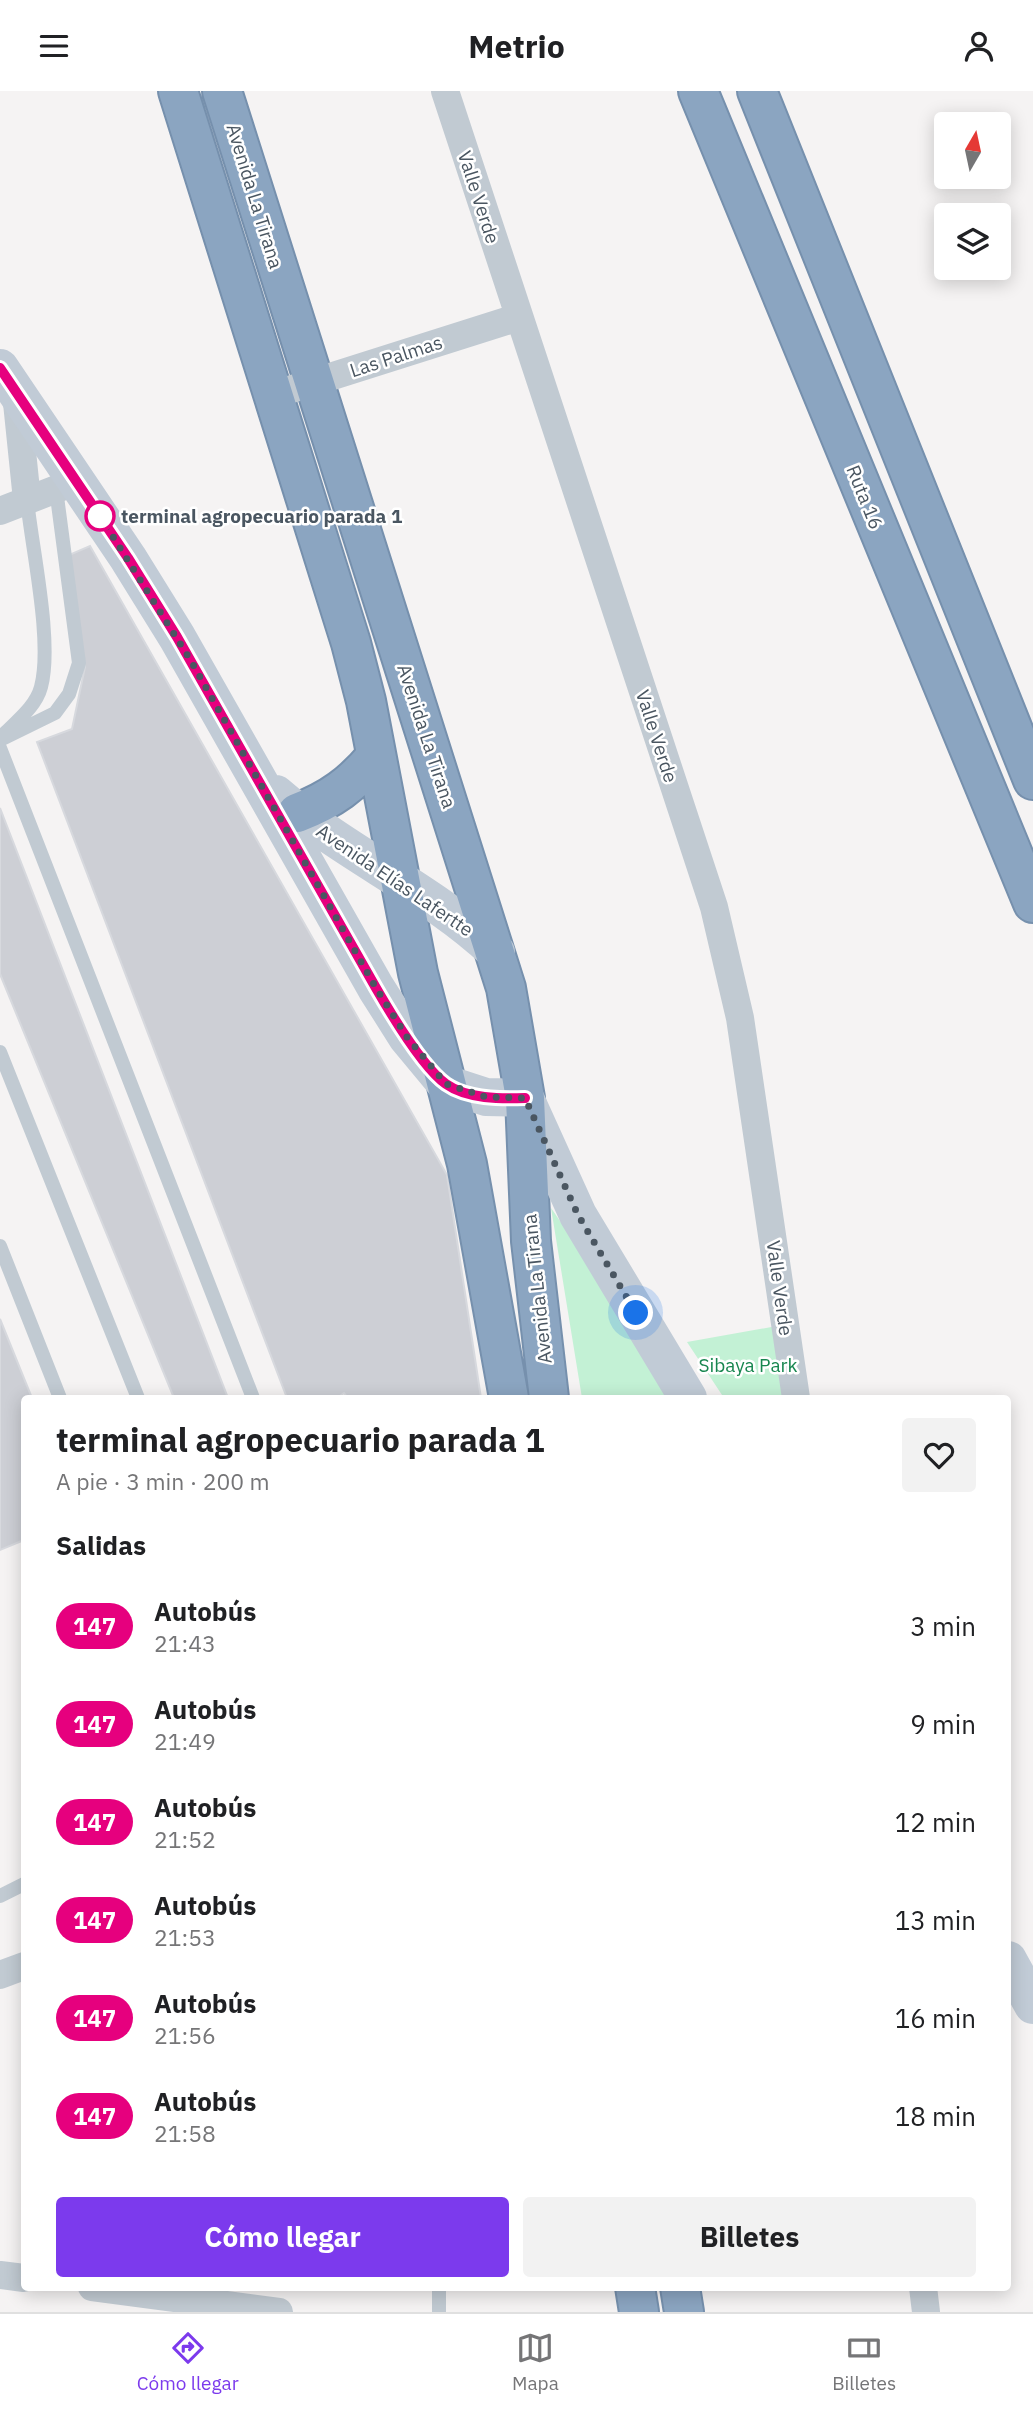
<!DOCTYPE html>
<html lang="es">
<meta charset="utf-8">
<style>
:root{--surface:#fff;--page:#f2f2f2;--text:#202124;--muted:#757577;--line:#e0e0e0;--accent:#7c3aed}
body{margin:0;font-family:"IBM Plex Sans",sans-serif;background:var(--page);color:var(--text);height:100vh;display:flex;flex-direction:column;font-size:26px;white-space:nowrap}
*{box-sizing:border-box;margin:0}
p{font-size:23px;color:var(--muted)}
.icon{flex:none;width:38px;height:38px;fill:none;stroke:currentColor;stroke-width:2;stroke-linecap:round;stroke-linejoin:round}
.map{position:relative;flex:1;overflow:hidden}
.sheet{position:absolute;left:21px;top:1304px;width:990px;height:896px;display:flex;flex-direction:column;background:var(--surface);border-radius:7px;box-shadow:0 4px 18px #0003}
.sheet>*{flex:none}
.badge{padding:0 14px;border-radius:23px;font-size:24px;line-height:46px}
.needle{width:46px;rotate:9deg}
.buttons{position:absolute;left:934px;top:21px;display:grid;gap:14px}
.buttons a{display:grid;place-items:center;width:77px;height:77px;border-radius:7px;background:var(--surface);box-shadow:0 4px 18px #0003;font-size:35px}
.you{position:absolute;width:35px;height:35px;margin:-18px;border:5px solid #fff;border-radius:50%;background:#1a73e8;box-shadow:0 0 0 10px #1a73e833}
.map>.badge{position:absolute;translate:-50% -50%;box-shadow:0 0 0 4px #fff}
h2{padding:0 35px;font-size:26px;line-height:63px}
.round{display:grid;place-items:center;flex:none;width:74px;height:74px;border-radius:7px;background:var(--page)}
.overview{display:flex;align-items:center;justify-content:space-between;height:119px;padding:0 35px}
h1{font-size:33px;font-weight:800;line-height:52px}
.primary-button{display:flex;gap:14px;margin-top:auto;padding:14px 35px}
.primary-button a{flex:1;height:80px;border-radius:7px;background:var(--accent);color:#fff;font-size:28px;font-weight:800;line-height:80px;text-align:center}
.primary-button a+a{background:var(--page);color:var(--text)}
ul{padding:0;list-style:none}
li{display:flex;align-items:center;gap:21px;height:98px;padding:0 35px}
li div{flex:1}
li b{display:block;font-size:26px}
li em{font-style:normal}
li .badge{min-width:77px;font-weight:700;text-align:center}
header{display:flex;justify-content:space-between;align-items:center;height:91px;padding:0 35px;background:var(--surface);font-size:32px;font-weight:800}
.menu{display:flex;justify-content:space-around;align-items:center;height:98px;border-top:2px solid var(--line);background:var(--surface);font-size:19px;color:var(--muted)}
.menu a{display:grid;justify-items:center;gap:4px}
.menu .on{color:var(--accent)}
.map>svg:first-child{display:block}
</style>
<header><svg class="icon" aria-label="menu" viewBox="0 0 24 24"><path d="M4 6h16M4 12h16M4 18h16"/></svg>Metrio<svg class="icon" aria-label="person" viewBox="0 0 24 24"><circle cx="12" cy="8" r="4"/><path d="M4 21q1-7 8-7t8 7"/></svg></header>
<div class="map">
<svg width="1033" height="2221" viewBox="0 0 1033 2221">
<rect width="100%" height="100%" fill="#f5f3f3"/>
<!-- green -->
<path fill="#c3f1d5" d="M 551,1117 L 683,1307 L 582,1307 Z
M 777,1235 L 789,1307 L 724,1307 L 687,1251 Z"/>
<!-- building -->
<path fill="#cdcfd5" stroke="#d7d9de" stroke-width="2" d="M 90,455 L 447,1084 L 481,1307 L 348,1307 L 344,1302 L 337,1307 L 287,1307 L 37,651 L 72,638 L 85,576 L 69,464 Z
M 0,717 L 228,1307 L 174,1307 L 0,883 Z
M 0,1228 L 32,1307 L 24,1307 L 24,1449 L 0,1459 Z"/>
<g fill="none" stroke-linecap="round" stroke-linejoin="round">
<defs>
<path id="highway" d="M 178,0 L 351,552 L 366,610 L 418,882 L 467,1073 L 509,1307
M 222,0 L 506,897 L 525,1007 L 531,1150 L 549,1307
M 698,0 L 1033,812
M 757,0 L 1033,689
M 297,722 C 331,709 353,693 376,665
M 635,2196 L 639,2221
M 680,2196 L 684,2221"/>
</defs>
<!-- highway casing -->
<use href="#highway" stroke="#7690ad" stroke-width="42"/>
<!-- lane -->
<path stroke="#c1cad2" stroke-width="14" d="M 5,642 C 18,629 36,615 41,596 C 53,551 32,458 27,409
M 0,649 L 55,622 L 69,603 L 79,572 L 56,398
M 0,657 L 253,1307
M 0,961 L 138,1307
M 0,1155 L 60,1307
M 0,1805 L 24,1793
M 439,2196 L 439,2221"/>
<!-- street -->
<path stroke="#c1cad2" stroke-width="28" d="M 445,0 L 714,816 L 740,927 L 796,1307
M 16,302 L 27,409
M 273,304 L 519,226
M 0,420 L 77,390
M 0,1884 L 24,1875
M 0,2184 L 24,2187
M 92,2196 L 279,2221
M 923,2196 L 926,2221"/>
<!-- secondary -->
<path stroke="#c1cbd6" stroke-width="38" d="M 0,277 L 128,467 L 177,546 L 376,897 L 407,946 L 446,993 L 486,1006 L 525,1007 L 578,1124 L 688,1307
M 276,703 C 345,763 429,798 496,861
M 1008,1869 L 1033,1914"/>
<!-- highway -->
<use href="#highway" stroke="#8ba5c1" stroke-width="38"/>
</g>
<g fill="none" stroke-linecap="round" stroke-linejoin="round">
<defs>
<path id="line" d="M 0,277 L 128,467 L 177,546 L 376,897 C 391,923 422,976 446,993 C 467,1008 501,1008 525,1007"/>
</defs>
<!-- line casing -->
<use href="#line" stroke="#fff" stroke-width="16"/>
<!-- line -->
<use href="#line" stroke="#e6007e" stroke-width="10"/>
<!-- walk -->
<path stroke="#4a5661" stroke-width="7" stroke-dasharray="0 12.6" d="M 100,425 L 191,570 L 376,897 L 407,946 L 446,993 L 486,1006 L 525,1007 L 578,1124 L 636,1222"/>
</g>
<!-- markers -->
<circle fill="#fff" stroke="#e6007e" stroke-width="3.5" cx="100" cy="425" r="14"/>
<g text-anchor="middle" stroke-width="5" stroke-linejoin="round" paint-order="stroke">
<!-- street labels -->
<g font-size="19" fill="#4a5661" stroke="#fff">
<text transform="translate(255 105) rotate(73)" y="7">Avenida La Tirana</text>
<text transform="translate(479 106) rotate(72)" y="7">Valle Verde</text>
<text transform="translate(396 265) rotate(-18)" y="7">Las Palmas</text>
<text transform="translate(865 406) rotate(68)" y="7">Ruta 16</text>
<text transform="translate(427 645) rotate(72)" y="7">Avenida La Tirana</text>
<text transform="translate(657 645) rotate(72)" y="7">Valle Verde</text>
<text transform="translate(395 789) rotate(34)" y="7">Avenida Elías Lafertte</text>
<text transform="translate(780 1197) rotate(82)" y="7">Valle Verde</text>
<text transform="translate(537 1198) rotate(-96)" y="7">Avenida La Tirana</text>
</g>
<!-- stop labels -->
<g font-size="19" font-weight="bold" fill="#4a5661" stroke="#fff" text-anchor="start">
<text x="121" y="432">terminal agropecuario parada 1</text>
</g>
<!-- park labels -->
<g font-size="19" fill="#17864f" stroke="#fff">
<text x="748" y="1281">Sibaya Park</text>
</g>
</g>
</svg>
<div class="buttons">
<a><svg class="needle" viewBox="-14 -14 28 28"><path d="M0-13l5 13h-10z" fill="#e53935"/><path d="M0 13l5-13h-10z" fill="#757577"/></svg></a>
<a><svg class="icon" aria-label="layers" viewBox="0 0 24 24"><path d="M12 4l9 5-9 5-9-5zM3 14l9 5 9-5"/></svg></a>
</div>
<div class="you" style="left:636px;top:1222px"></div>
<section class="sheet">
<div class="overview"><div><h1>terminal agropecuario parada 1</h1><p>A pie · 3 min · 200 m</p></div><a class="round"><svg class="icon" aria-label="heart" viewBox="0 0 24 24"><path d="M12 20l-8-8c-3-5 5-10 8-4 3-6 11-1 8 4z"/></svg></a></div>
<h2>Salidas</h2>
<ul>
<li><span class="badge" style="background:#e6007e;color:#fff">147</span><div><b>Autobús</b><p>21:43</p></div><em>3 min</em></li>
<li><span class="badge" style="background:#e6007e;color:#fff">147</span><div><b>Autobús</b><p>21:49</p></div><em>9 min</em></li>
<li><span class="badge" style="background:#e6007e;color:#fff">147</span><div><b>Autobús</b><p>21:52</p></div><em>12 min</em></li>
<li><span class="badge" style="background:#e6007e;color:#fff">147</span><div><b>Autobús</b><p>21:53</p></div><em>13 min</em></li>
<li><span class="badge" style="background:#e6007e;color:#fff">147</span><div><b>Autobús</b><p>21:56</p></div><em>16 min</em></li>
<li><span class="badge" style="background:#e6007e;color:#fff">147</span><div><b>Autobús</b><p>21:58</p></div><em>18 min</em></li>
</ul>
<div class="primary-button"><a>Cómo llegar</a><a>Billetes</a></div>
</section>
</div>
<nav class="menu">
<a class="on"><svg class="icon" aria-label="directions" viewBox="0 0 24 24"><path d="M12 3l9 9-9 9-9-9zM9 14v-3h6M13 9l2 2-2 2"/></svg>Cómo llegar</a>
<a><svg class="icon" aria-label="map" viewBox="0 0 24 24"><path d="M3 6l6-2 6 2 6-2v14l-6 2-6-2-6 2zM9 4v14M15 6v14"/></svg>Mapa</a>
<a><svg class="icon" aria-label="tickets" viewBox="0 0 24 24"><path d="M3 7h18v10H3zM15 7v10"/></svg>Billetes</a>
</nav>
